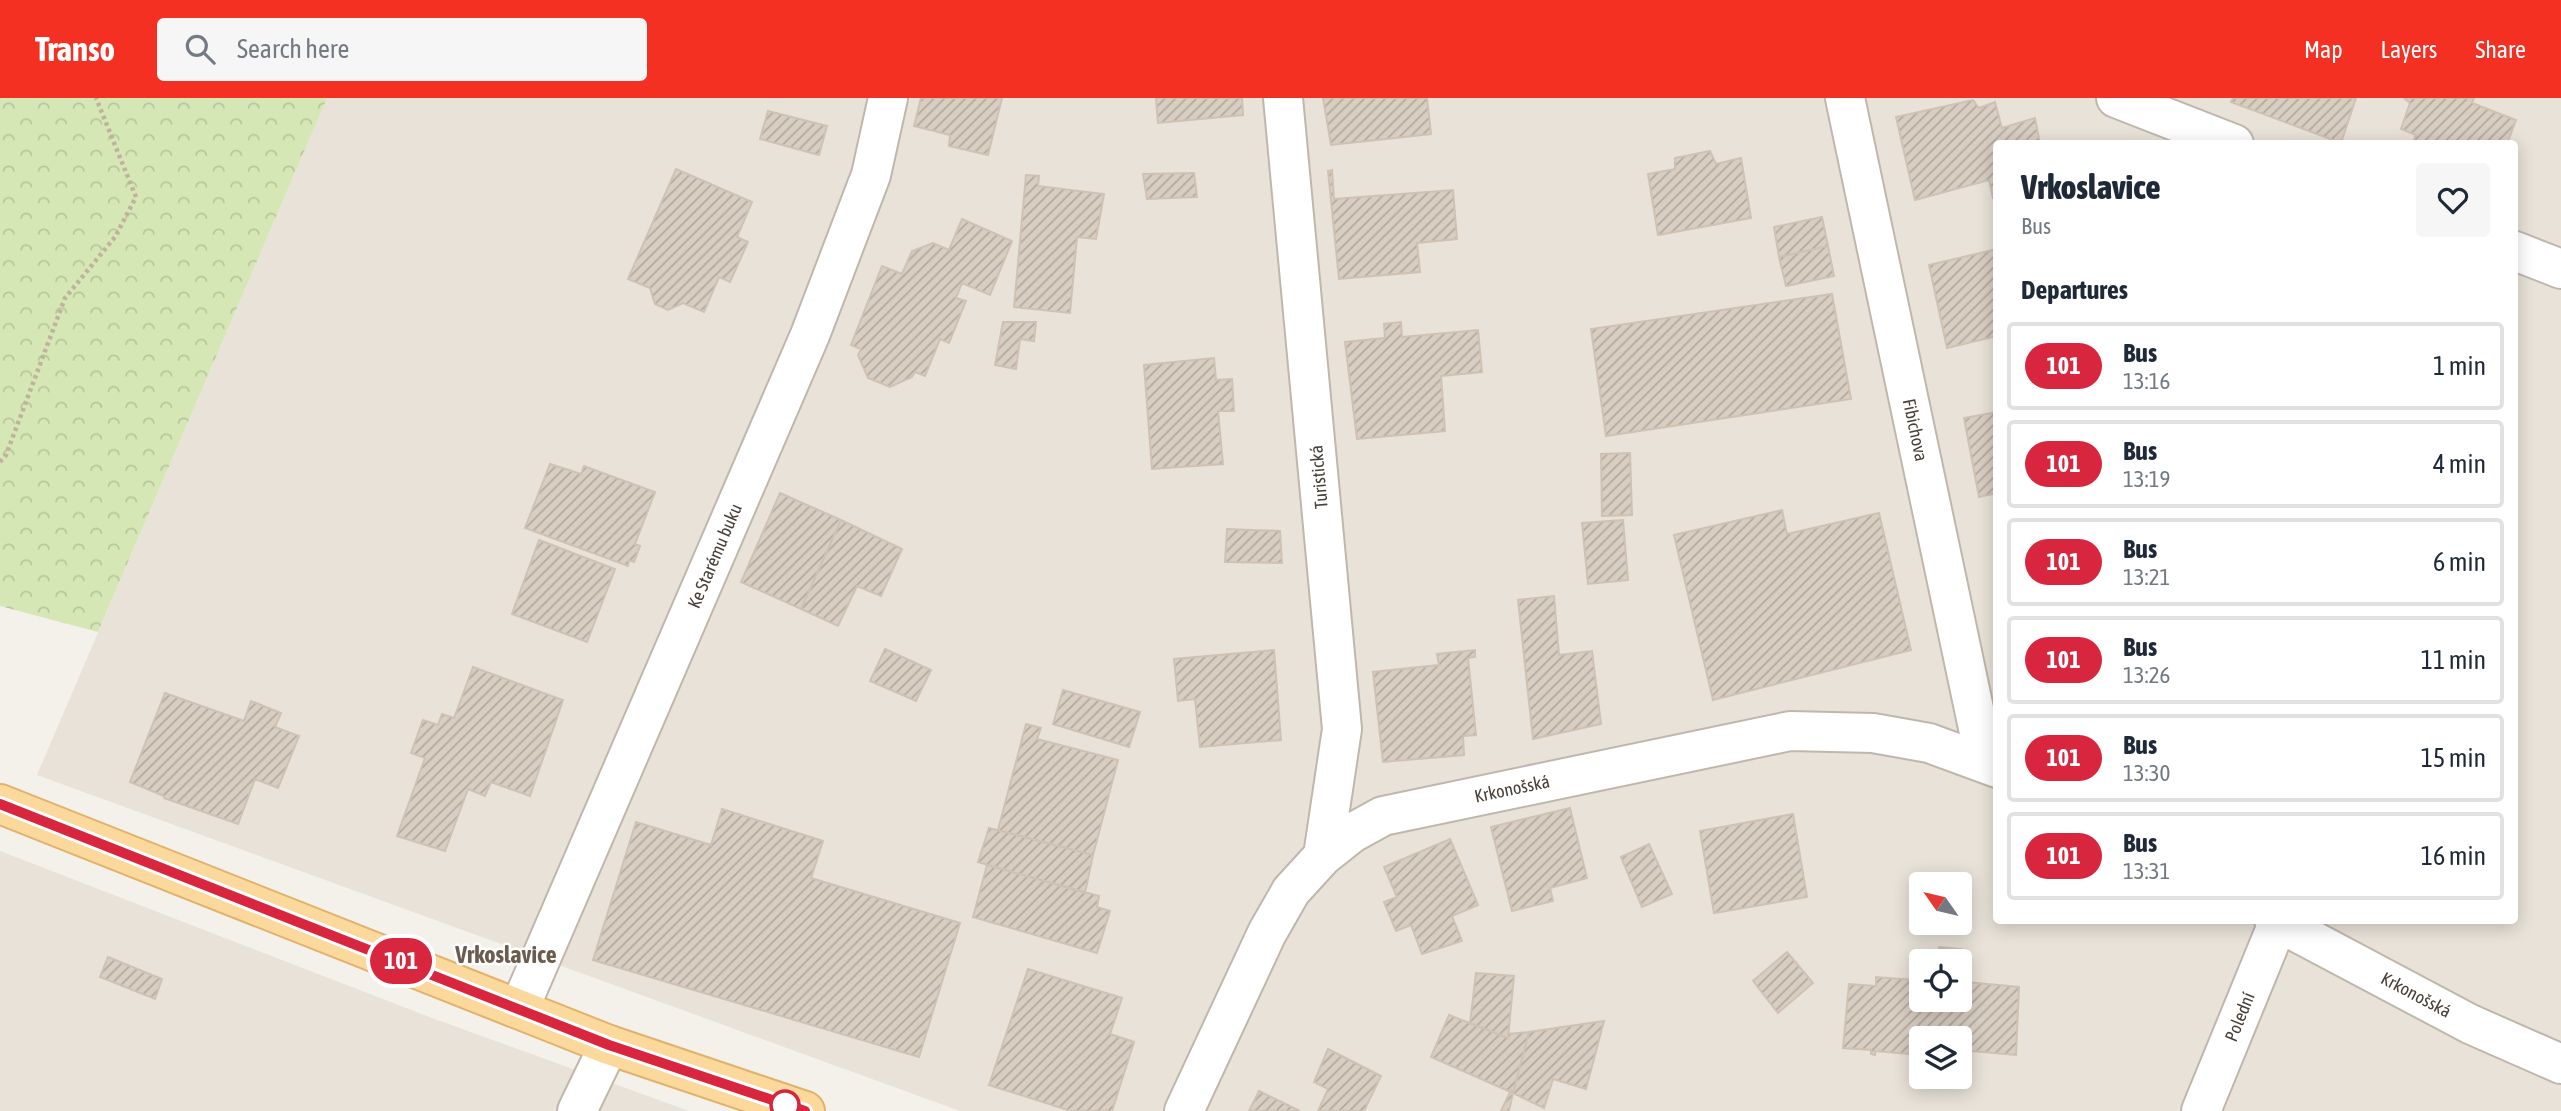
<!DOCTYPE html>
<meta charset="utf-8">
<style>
:root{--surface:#fff;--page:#f6f6f7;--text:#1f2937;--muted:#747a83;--line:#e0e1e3;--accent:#f33022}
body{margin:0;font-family:"Asap Condensed",sans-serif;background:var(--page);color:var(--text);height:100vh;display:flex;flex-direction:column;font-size:26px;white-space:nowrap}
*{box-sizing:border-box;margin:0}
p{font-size:23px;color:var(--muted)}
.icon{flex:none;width:38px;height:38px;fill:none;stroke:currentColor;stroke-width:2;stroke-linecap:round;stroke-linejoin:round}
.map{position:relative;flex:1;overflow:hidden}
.sheet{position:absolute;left:1993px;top:42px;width:525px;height:784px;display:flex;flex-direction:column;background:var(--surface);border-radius:7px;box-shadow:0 4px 18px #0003}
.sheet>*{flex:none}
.badge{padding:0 14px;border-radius:23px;font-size:24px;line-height:46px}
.needle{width:46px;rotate:304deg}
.buttons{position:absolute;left:1909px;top:774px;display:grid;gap:14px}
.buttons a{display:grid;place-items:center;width:63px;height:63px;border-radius:7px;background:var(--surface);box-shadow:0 4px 18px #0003;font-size:35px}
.map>.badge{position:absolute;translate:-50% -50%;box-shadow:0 0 0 4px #fff}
h2{padding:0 28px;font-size:26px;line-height:63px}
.round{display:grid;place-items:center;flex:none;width:74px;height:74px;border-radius:7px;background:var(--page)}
.overview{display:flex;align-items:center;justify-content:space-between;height:119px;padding:0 28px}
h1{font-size:33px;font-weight:800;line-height:52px}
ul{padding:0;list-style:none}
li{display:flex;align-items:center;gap:21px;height:88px;margin:0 14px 10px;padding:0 14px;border:4px solid var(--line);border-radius:7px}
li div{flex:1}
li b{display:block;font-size:26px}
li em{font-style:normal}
li .badge{min-width:77px;font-weight:700;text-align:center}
header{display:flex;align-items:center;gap:42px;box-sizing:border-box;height:98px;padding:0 35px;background:var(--accent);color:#fff}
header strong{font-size:33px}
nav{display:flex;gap:38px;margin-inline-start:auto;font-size:24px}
.search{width:490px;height:63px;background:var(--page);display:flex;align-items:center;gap:18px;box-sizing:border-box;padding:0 24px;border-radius:7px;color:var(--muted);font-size:26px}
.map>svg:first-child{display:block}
</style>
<header>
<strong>Transo</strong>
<div class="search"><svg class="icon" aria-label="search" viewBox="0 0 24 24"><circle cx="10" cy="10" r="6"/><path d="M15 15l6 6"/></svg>Search here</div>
<nav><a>Map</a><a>Layers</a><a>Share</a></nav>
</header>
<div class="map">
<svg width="2561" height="1013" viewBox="0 0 2561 1013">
<defs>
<pattern id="forest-crowns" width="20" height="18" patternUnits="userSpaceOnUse" patternTransform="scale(1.75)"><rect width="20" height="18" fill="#d4e7b4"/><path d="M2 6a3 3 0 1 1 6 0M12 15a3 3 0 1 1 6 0" fill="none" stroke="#b8c79c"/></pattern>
<pattern id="building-hatch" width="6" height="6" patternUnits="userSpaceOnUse" patternTransform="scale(1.75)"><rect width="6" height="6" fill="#d9cec2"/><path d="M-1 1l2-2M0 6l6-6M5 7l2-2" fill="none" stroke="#b2a99f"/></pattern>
</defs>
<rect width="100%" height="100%" fill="#f4f0ea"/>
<!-- residential -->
<path fill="#e8e2d8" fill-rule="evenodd" d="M 327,0 L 2561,0 L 2561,1013 L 960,1013 L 37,677 ZM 1997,46 L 2515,46 L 2515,822 L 1997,822 ZM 1922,786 L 1960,786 L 1960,824 L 1922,824 ZM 1922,863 L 1960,863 L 1960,901 L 1922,901 ZM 1922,940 L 1960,940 L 1960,978 L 1922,978 Z
M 0,753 L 432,920 L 689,1013 L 0,1013 Z"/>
<!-- forest -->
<path fill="url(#forest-crowns)" d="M 0,0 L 327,0 L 98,534 L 0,508 Z"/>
<!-- building -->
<path fill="url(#building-hatch)" stroke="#d0c2b3" stroke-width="2" d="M 921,0 L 1002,0 L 988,57 L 949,48 L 950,37 L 914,28 Z
M 1156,0 L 1242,0 L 1243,17 L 1158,25 Z
M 1323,0 L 1427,0 L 1431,36 L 1331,47 Z
M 2233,0 L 2356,0 L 2341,45 L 2231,4 Z
M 2404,0 L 2474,0 L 2472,5 L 2516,22 L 2507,46 L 2412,46 L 2416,37 L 2401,31 L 2410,5 Z
M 1973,2 L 1979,10 L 1995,4 L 2002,30 L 2035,20 L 2040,46 L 1997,46 L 1997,100 L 1993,100 L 1989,82 L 1915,102 L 1896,19 Z
M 768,13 L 827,28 L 819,57 L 760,41 Z
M 1710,53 L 1716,66 L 1741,60 L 1751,120 L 1658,137 L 1648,76 L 1675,71 L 1675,60 Z
M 676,71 L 752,104 L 737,139 L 748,144 L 730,184 L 719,179 L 704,214 L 683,205 L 668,212 L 655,206 L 650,190 L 628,181 Z
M 1332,72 L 1334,101 L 1453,92 L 1457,141 L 1417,145 L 1420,174 L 1339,181 L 1328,73 Z
M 1194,75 L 1197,99 L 1147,101 L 1143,76 Z
M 1026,77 L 1039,78 L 1038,88 L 1104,96 L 1096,141 L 1077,139 L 1070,215 L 1014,209 Z
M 1822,119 L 1828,148 L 1779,159 L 1774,129 Z
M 962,121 L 1012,143 L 990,197 L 962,185 L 956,200 L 966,203 L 949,245 L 940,241 L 925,278 L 915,274 L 912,279 L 890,289 L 868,280 L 858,257 L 861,251 L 851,247 L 882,168 L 902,176 L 912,153 L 933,145 L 949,152 Z
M 1828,148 L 1834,178 L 1786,188 L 1779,159 Z
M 1997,151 L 1997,238 L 1947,250 L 1929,167 Z
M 1832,196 L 1851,301 L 1606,338 L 1591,231 Z
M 1003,224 L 1036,224 L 1034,243 L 1020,241 L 1016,271 L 995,267 Z
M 1401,224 L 1402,239 L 1478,232 L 1482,274 L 1441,278 L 1445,333 L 1357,341 L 1345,244 L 1385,240 L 1384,226 Z
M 1214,260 L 1216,282 L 1232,281 L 1234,313 L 1218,313 L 1223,366 L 1152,371 L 1144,267 Z
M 1997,314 L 1997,395 L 1979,399 L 1964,320 Z
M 1630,355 L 1632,417 L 1602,418 L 1601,356 Z
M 550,366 L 581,376 L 584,368 L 655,394 L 635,446 L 640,448 L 634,464 L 629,462 L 628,468 L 525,430 Z
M 780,395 L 841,422 L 801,511 L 741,484 Z
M 1782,412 L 1787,436 L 1879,415 L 1911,552 L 1713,602 L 1674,437 Z
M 841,422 L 902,451 L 881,498 L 857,488 L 838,528 L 801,511 Z
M 1623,422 L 1628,482 L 1588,486 L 1582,425 Z
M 1227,431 L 1280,433 L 1282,465 L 1225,464 Z
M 539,442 L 615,471 L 587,544 L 512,516 Z
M 1554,498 L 1559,557 L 1592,553 L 1601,626 L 1533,641 L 1518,502 Z
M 885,551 L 931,572 L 916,603 L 870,583 Z
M 1274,552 L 1281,642 L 1200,649 L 1195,601 L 1178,603 L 1174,561 Z
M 1475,552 L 1475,559 L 1468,560 L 1476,637 L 1463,638 L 1464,657 L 1383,664 L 1373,574 L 1439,567 L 1437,556 Z
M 473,569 L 563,602 L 530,698 L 491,684 L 485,698 L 468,691 L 445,753 L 397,738 L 425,660 L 411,655 L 423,622 L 438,627 L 442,616 L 454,620 Z
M 1063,592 L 1140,614 L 1129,649 L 1053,626 Z
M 165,595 L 244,623 L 251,603 L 281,615 L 275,629 L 299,638 L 278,690 L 255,681 L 238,726 L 164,700 L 164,698 L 130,684 Z
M 1026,626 L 1041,630 L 1037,641 L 1118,662 L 1093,757 L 998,732 Z
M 1570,710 L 1587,780 L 1550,790 L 1553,803 L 1512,813 L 1491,729 Z
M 722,711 L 823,743 L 811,780 L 960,825 L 919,959 L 593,862 L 636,724 L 711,747 Z
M 1793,716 L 1807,799 L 1714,815 L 1700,733 Z
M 989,730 L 1093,757 L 1085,795 L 978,764 Z
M 1450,741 L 1478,807 L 1452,818 L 1462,843 L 1422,856 L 1411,827 L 1396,833 L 1384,804 L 1397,799 L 1384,769 Z
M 1649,746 L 1672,796 L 1642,809 L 1621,759 Z
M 987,767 L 1099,798 L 1097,809 L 1110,813 L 1097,855 L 973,819 Z
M 1939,849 L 1967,852 L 1966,884 L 2019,889 L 2016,957 L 1960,952 L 1960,940 L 1922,940 L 1922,948 L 1909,947 L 1909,956 L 1875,953 L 1875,957 L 1871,956 L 1871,952 L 1843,950 L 1849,886 L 1876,888 L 1876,879 L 1915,882 L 1916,870 L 1922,871 L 1922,901 L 1960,901 L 1960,863 L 1938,863 Z
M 1787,854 L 1813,885 L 1778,915 L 1753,883 Z
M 108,859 L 162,881 L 155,901 L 100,879 Z
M 1028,871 L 1122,900 L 1110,936 L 1134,944 L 1112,1013 L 1071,1013 L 989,987 Z
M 1476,875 L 1514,878 L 1508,940 L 1470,925 Z
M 1449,917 L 1508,940 L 1508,936 L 1529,934 L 1513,995 L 1431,959 Z
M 1604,923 L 1586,991 L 1553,981 L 1544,1010 L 1513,995 L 1529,934 Z
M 1328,951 L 1381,978 L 1364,1013 L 1318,1013 L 1328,991 L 1314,984 Z
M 1511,992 L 1513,995 L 1509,1013 L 1501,1013 Z
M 1259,993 L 1300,1013 L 1249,1013 Z"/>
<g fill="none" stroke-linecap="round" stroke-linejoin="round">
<defs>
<path id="minor" d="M 1283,0 L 1342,631 L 1323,758
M 1845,0 L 1985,663
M 2116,0 L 2234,46
M 2515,153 L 2561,171
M 2274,822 L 2470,926 L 2561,966
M 520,909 L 810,237 L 871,77 L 888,0
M 577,1013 L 609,947
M 1184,1013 L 1267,835 L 1291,793 L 1323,758 L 1352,735 L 1383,718 L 1790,633 L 1873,635 L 1929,645 L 1997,670
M 2201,1013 L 2278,825"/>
<path id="major" d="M 0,706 L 609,947 L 805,1013"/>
</defs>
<!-- minor casing -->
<use href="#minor" stroke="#c0b7ac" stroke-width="42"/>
<!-- major casing -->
<use href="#major" stroke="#e0b36c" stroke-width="42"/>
<!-- path -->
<path stroke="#c1b29e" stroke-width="4.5" stroke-dasharray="3.5 3.5" stroke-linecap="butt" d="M 0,364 L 6,357 L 65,200 L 115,139 L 136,99 L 96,0"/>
<!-- minor -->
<use href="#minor" stroke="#fff" stroke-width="38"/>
<!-- major -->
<use href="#major" stroke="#fbd89c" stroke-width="38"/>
</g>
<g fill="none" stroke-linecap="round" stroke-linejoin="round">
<defs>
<path id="line" d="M 0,706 L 609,947 L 805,1013"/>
</defs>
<!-- line casing -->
<use href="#line" stroke="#fff" stroke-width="16"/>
<!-- line -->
<use href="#line" stroke="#d7263d" stroke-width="10"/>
</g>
<!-- markers -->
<circle fill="#fff" stroke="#d7263d" stroke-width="3.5" cx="785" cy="1007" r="14"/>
<g text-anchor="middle" stroke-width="5" stroke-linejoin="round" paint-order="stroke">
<!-- street labels -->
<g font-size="18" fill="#484038" stroke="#fff">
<text transform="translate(1915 332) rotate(78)" y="6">Fibichova</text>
<text transform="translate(1319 379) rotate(-95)" y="6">Turistická</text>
<text transform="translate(715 458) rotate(-67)" y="6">Ke Starému buku</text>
<text transform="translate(1512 691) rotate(-12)" y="6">Krkonošská</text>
<text transform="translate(2416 897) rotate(28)" y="6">Krkonošská</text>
<text transform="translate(2240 919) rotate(-68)" y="6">Polední</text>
</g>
<!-- district labels -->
<g font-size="24" font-weight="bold" fill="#6a5d4f" stroke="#fff">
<text x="506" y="865">Vrkoslavice</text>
</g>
</g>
</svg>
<div class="buttons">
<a><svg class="needle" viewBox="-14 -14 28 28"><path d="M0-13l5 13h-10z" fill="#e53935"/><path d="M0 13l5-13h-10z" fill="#747a83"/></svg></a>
<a><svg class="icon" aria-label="locate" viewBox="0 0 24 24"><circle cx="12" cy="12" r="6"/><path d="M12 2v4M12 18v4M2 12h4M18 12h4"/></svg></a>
<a><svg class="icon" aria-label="layers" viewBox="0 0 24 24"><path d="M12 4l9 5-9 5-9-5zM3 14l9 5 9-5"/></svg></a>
</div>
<b class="badge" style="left:401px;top:863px;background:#d7263d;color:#fff">101</b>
<section class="sheet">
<div class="overview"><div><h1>Vrkoslavice</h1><p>Bus</p></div><a class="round"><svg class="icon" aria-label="heart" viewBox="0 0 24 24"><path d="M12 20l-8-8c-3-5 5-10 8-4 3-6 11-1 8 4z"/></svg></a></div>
<h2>Departures</h2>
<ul>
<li><span class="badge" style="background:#d7263d;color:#fff">101</span><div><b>Bus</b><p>13:16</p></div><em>1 min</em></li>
<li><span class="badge" style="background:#d7263d;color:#fff">101</span><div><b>Bus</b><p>13:19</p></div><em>4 min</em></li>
<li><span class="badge" style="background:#d7263d;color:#fff">101</span><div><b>Bus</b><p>13:21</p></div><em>6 min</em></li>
<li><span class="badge" style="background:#d7263d;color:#fff">101</span><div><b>Bus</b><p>13:26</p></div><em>11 min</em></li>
<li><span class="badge" style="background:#d7263d;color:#fff">101</span><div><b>Bus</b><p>13:30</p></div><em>15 min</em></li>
<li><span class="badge" style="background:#d7263d;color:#fff">101</span><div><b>Bus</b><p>13:31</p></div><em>16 min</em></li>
</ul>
</section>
</div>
